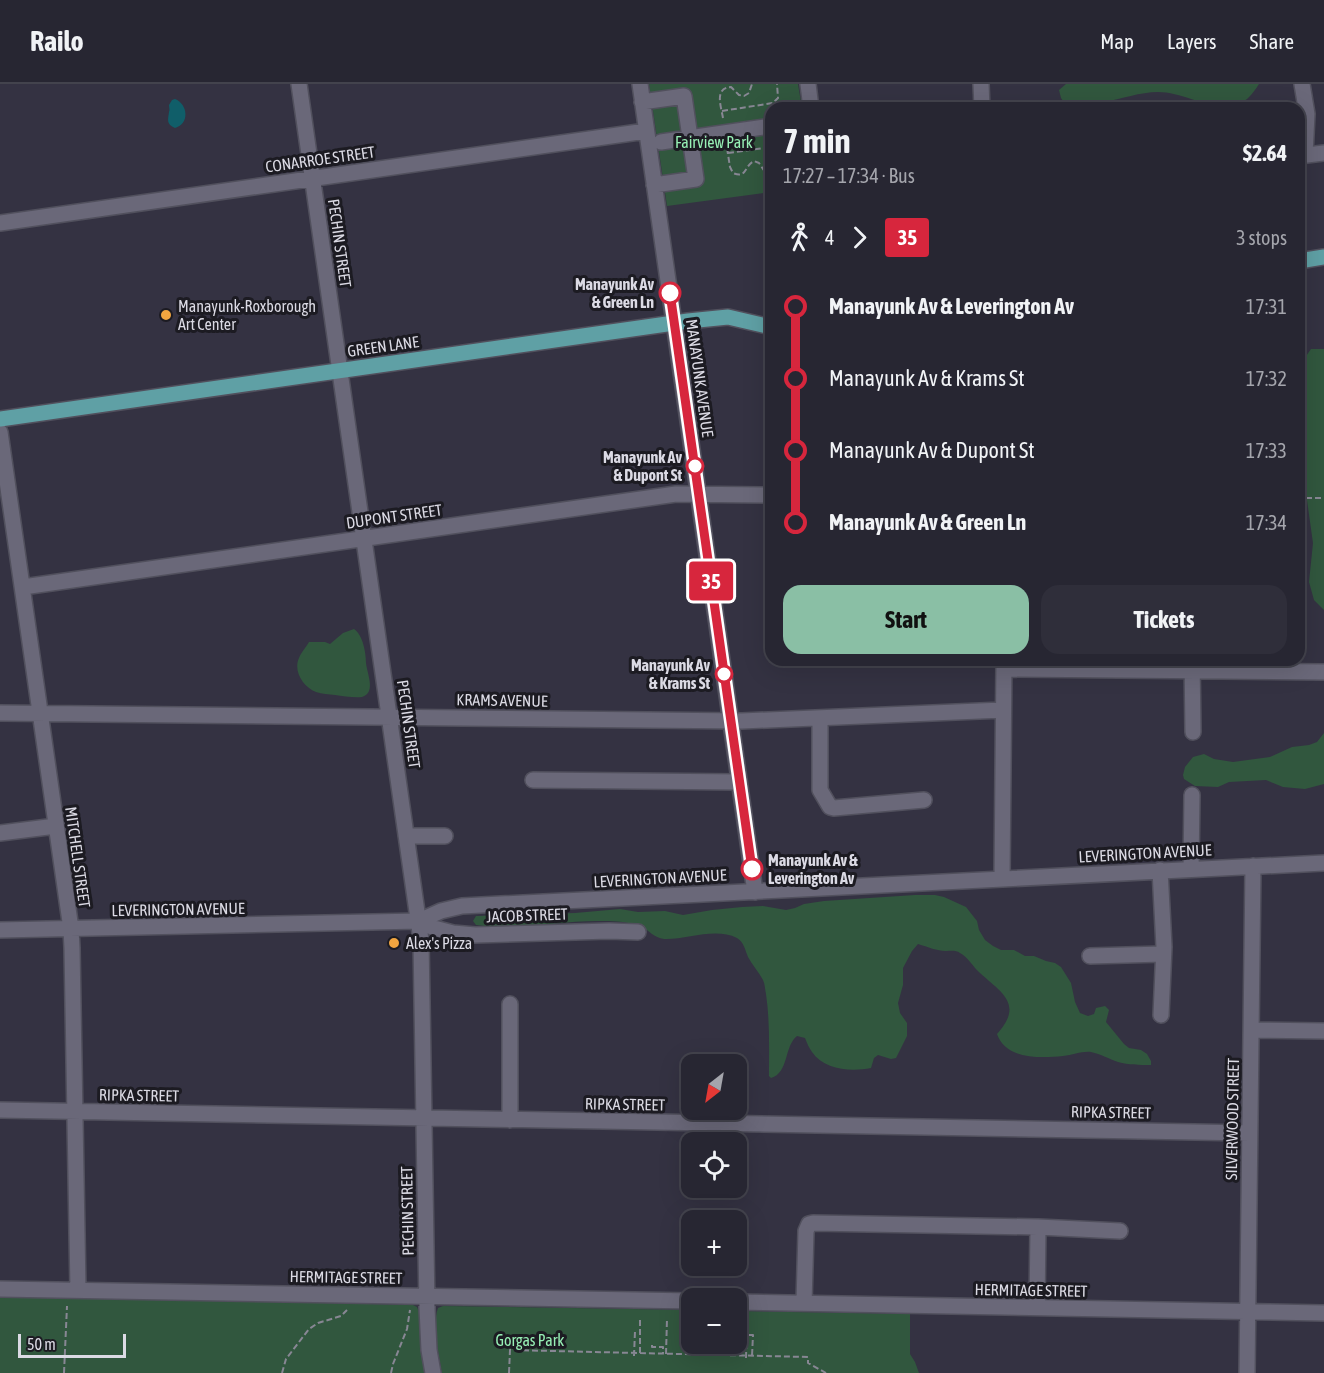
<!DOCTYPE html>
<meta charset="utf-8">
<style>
:root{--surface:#272632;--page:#2f2e3a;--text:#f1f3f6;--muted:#a4a5ac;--line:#43434d;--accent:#8abfa5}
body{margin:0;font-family:"Asap Condensed",sans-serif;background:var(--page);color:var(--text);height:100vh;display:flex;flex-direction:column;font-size:22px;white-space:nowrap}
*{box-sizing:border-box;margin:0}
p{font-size:20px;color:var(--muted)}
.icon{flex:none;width:33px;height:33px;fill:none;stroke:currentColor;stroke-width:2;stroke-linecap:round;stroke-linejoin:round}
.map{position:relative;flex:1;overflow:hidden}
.side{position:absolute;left:765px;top:18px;width:540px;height:564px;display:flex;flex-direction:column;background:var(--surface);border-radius:18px;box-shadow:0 6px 24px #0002,0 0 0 2px var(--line)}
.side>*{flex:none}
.badge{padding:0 12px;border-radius:4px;font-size:21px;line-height:39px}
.needle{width:39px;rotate:211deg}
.fabs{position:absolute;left:681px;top:970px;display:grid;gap:12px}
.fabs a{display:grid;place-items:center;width:66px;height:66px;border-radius:12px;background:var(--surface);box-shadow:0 6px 24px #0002,0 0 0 2px var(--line);font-size:30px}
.scale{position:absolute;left:18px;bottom:15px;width:108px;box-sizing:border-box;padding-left:6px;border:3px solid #dbdae4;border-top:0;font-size:16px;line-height:21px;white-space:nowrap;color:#dbdae4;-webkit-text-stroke:4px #1c1b22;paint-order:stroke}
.map>.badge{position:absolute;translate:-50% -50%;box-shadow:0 0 0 3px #fff}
.legs{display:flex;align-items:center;gap:9px;height:66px;padding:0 18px;font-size:20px}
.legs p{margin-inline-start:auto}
.headline{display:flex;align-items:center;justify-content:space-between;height:102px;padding:0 18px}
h1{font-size:33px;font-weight:700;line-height:45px}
.cta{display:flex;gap:12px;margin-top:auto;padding:12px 18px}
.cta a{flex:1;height:69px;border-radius:18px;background:var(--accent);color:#111;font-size:24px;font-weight:700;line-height:69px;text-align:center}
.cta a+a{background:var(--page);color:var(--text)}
ul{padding:0 18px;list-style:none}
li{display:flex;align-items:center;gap:21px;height:72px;font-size:22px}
li i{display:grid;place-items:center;width:9px;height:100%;margin:0 8px;background:currentColor}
li i::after{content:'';width:15px;height:15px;margin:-8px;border:4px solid;border-radius:50%;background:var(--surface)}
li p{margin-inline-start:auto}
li:first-child i{background:linear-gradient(#0000 50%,currentColor 0)}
li:last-child i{background:linear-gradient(currentColor 50%,#0000 0)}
header{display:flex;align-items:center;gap:36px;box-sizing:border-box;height:84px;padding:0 30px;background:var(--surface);border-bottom:2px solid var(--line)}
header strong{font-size:28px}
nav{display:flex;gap:33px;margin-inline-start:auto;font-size:21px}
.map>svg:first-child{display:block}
</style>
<header>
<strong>Railo</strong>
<nav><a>Map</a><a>Layers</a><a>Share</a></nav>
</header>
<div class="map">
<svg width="1324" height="1289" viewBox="0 0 1324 1289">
<rect width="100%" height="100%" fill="#343242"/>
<!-- green -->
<path fill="#31573e" d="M 649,0 L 798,0 L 802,24 L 771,24 L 771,108 L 667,122 Z
M 1066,0 L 1259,0 C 1252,11 1245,20 1231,22 C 1208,25 1182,8 1158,8 C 1140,8 1122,15 1103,18 C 1096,20 1088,22 1080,22 C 1076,22 1071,21 1066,21 L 1061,14 L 1059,6 Z
M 1311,265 L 1324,265 L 1324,526 L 1314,516 L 1309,498 L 1313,459 L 1306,409 L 1307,324 L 1305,310 L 1303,278 L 1304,275 Z
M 354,545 C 363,551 366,569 366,579 C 367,588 372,599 369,607 C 368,610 365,612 362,613 C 354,614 343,612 335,611 C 329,610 322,610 316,608 C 303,603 293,587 299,574 C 301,569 306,563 309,558 L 325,558 L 330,560 L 343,549 Z
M 1324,649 L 1324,700 L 1305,705 L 1283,703 L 1266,696 L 1229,698 L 1218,703 L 1195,702 L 1184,695 L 1183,691 L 1185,683 L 1193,673 L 1204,670 L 1214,675 L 1233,678 L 1270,673 L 1292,663 L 1309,661 L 1317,658 Z
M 915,811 L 935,811 L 944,813 L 966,823 L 977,837 L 979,846 L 985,856 L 993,862 L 1001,866 L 1014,866 L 1025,872 L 1034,872 L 1046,877 L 1055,879 L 1061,883 L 1071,899 L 1075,918 L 1080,929 L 1088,932 L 1094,930 L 1096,924 L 1105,922 L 1109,926 L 1106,938 L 1124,960 L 1129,964 L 1141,966 L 1147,970 L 1151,977 L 1151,981 C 1139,981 1129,981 1118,978 C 1109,975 1101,970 1091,968 C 1082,967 1073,971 1063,972 C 1041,974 1006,976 997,950 C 1024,920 1002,909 980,889 C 973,883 968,873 960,869 C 956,866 951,867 946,867 C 937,867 928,863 918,860 L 912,867 L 903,884 L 903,901 L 898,919 L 900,929 L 907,939 L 907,952 L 896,974 L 891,975 L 878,971 L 874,974 L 871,984 C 851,988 824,986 812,968 C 809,964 807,959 805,954 L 797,952 C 784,962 789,989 771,994 L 769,992 C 769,965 770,937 766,910 C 765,906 765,900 763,896 C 759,888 752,881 748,873 C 745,866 744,858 737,854 C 715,843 686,856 664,855 C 654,854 649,846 640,842 C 630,838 615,837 604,837 C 561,836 519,847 476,841 L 473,837 L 476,832 L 575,829 L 620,825 L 638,828 L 665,827 L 683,831 L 712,826 L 742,823 L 763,822 L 786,826 L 795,824 L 804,820 L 824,817 Z
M 0,1212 L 413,1221 L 417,1223 L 419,1228 L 427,1289 L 0,1289 Z
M 443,1222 L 691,1226 L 692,1260 L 736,1260 L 737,1227 L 910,1230 L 910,1270 L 915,1278 L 919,1289 L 442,1289 C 439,1271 432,1241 438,1224 Z"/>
<!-- water -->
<path fill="#105e69" d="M 175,15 C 188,20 190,40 175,44 C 166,40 168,36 169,28 C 170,26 169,23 169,21 L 172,16 Z"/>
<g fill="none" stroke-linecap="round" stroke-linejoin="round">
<defs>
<path id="minor" d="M 299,0 L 421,856 L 427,1224 L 429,1266 L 433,1289
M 640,0 L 755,808
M 808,0 L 811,24
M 981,0 L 982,24
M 1302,0 L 1307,30 L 1305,71
M 642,18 L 684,12 L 696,95 L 654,101
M 661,58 L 771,42
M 1299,72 L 1324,69
M 0,139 L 646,47
M 0,348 L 71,845 L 72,864 L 78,1206
M 23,503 L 676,410 L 771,411
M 1192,576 L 1193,648
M 1004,585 L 1324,588
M 0,629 L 742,637 L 1003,626
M 820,634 L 820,706 L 830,723 L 834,724 L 924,716
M 533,696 L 739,698
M 0,749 L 56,742
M 406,752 L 445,752
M 1191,785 L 1192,711
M 1160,786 L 1164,863 L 1161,931
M 1002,795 L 1004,576
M 419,837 L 434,844 L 453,849 L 475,851 L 609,847 L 638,848
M 0,846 L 419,837 L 441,827 L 462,822 L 1324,779
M 1090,872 L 1163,870
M 510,920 L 510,1036
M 1252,946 L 1324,947
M 0,1026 L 1249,1049
M 0,1205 L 692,1217
M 736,1218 L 1324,1229
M 804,1219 L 806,1147 L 809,1140 L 813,1139 L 1038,1143 L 1120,1147
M 1037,1224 L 1038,1143
M 1247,1289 L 1253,782"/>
<path id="major" d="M 1299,177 L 1324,173
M 0,335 L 688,237 L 728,233 L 771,243"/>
</defs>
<!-- minor casing -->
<use href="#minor" stroke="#51505d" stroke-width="18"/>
<!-- major casing -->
<use href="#major" stroke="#51505d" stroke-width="18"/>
<!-- path -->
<path stroke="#888794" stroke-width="2" stroke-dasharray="6 3" stroke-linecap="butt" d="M 722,27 L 773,19 L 778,14 L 777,0
M 723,34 C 721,22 714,4 731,3 L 739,11 L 744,12 L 749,9 L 752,0
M 727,64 L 730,83 L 733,89 C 747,95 744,82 754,77 L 759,79 L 767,91 L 771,93
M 728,69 L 771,63
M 1299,425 L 1301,425 L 1301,414 L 1324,414
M 749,1251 L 753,1251 L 752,1272
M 720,1260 L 720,1271
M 652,1261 L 652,1263 L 663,1263 L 663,1269
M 640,1269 L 640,1235
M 666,1270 L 667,1235
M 693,1270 L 693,1260
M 723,1270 L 723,1264 L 734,1264 L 734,1263
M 634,1272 L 635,1247
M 746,1274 L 747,1237
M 64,1289 L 67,1222
M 282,1289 L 286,1275 L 309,1245 L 318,1239 L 341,1232 L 347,1226
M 391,1289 L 393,1280 L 407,1245 L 410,1226
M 509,1289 L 510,1266 L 808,1273 L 808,1279 L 826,1289"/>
<!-- minor -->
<use href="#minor" stroke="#6a6879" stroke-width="15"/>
<!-- major -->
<use href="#major" stroke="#5fa0a5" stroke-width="15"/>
</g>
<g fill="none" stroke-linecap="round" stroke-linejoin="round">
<defs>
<path id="line-1" d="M 670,209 L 752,785"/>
</defs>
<!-- line-1 casing -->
<use href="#line-1" stroke="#fff" stroke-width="14"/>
<!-- line-1 -->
<use href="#line-1" stroke="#d7263d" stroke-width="9"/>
</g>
<!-- markers -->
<g fill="#fff" stroke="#d7263d" stroke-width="3">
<circle cx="670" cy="209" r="10"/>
<circle cx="695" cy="382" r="8"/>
<circle cx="724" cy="590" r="8"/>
<circle cx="752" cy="785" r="10"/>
</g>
<g fill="#f2a540" stroke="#1c1b22" stroke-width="2">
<circle cx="166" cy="231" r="6"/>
<circle cx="394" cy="859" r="6"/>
</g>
<g text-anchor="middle" stroke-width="6" stroke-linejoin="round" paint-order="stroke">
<!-- park labels -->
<g font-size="16" fill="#97f0b5" stroke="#1c1b22">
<text x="714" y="64">Fairview Park</text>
<text x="530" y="1262">Gorgas Park</text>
</g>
<!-- street labels -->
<g font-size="16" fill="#dbdae4" stroke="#1c1b22">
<text transform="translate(320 75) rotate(-8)" y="6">CONARROE STREET</text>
<text transform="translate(340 159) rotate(82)" y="6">PECHIN STREET</text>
<text transform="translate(383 262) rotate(-8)" y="6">GREEN LANE</text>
<text transform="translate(700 294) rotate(82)" y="6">MANAYUNK AVENUE</text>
<text transform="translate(394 432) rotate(-8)" y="6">DUPONT STREET</text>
<text transform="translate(502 616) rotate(1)" y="6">KRAMS AVENUE</text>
<text transform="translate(409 640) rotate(82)" y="6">PECHIN STREET</text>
<text transform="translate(1145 769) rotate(-3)" y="6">LEVERINGTON AVENUE</text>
<text transform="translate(78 773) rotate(82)" y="6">MITCHELL STREET</text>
<text transform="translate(660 794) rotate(-3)" y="6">LEVERINGTON AVENUE</text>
<text transform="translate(178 825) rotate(-1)" y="6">LEVERINGTON AVENUE</text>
<text transform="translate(527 831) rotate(-2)" y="6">JACOB STREET</text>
<text transform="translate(139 1011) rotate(1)" y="6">RIPKA STREET</text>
<text transform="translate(625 1020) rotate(1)" y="6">RIPKA STREET</text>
<text transform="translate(1111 1028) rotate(1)" y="6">RIPKA STREET</text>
<text transform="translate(1232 1035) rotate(-89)" y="6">SILVERWOOD STREET</text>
<text transform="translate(407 1127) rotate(-91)" y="6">PECHIN STREET</text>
<text transform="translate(346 1193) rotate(1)" y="6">HERMITAGE STREET</text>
<text transform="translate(1031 1206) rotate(1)" y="6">HERMITAGE STREET</text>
</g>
<!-- stop labels -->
<g font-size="16" font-weight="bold" fill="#dbdae4" stroke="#1c1b22" text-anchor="end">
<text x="654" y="206">Manayunk Av<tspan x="654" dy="18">&amp; Green Ln</tspan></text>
<text x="682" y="379">Manayunk Av<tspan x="682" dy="18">&amp; Dupont St</tspan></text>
<text x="710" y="587">Manayunk Av<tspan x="710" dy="18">&amp; Krams St</tspan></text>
<text x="768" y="782" text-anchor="start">Manayunk Av &amp;<tspan x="768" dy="18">Leverington Av</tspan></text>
</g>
<!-- poi labels -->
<g font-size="16" fill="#dbdae4" stroke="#1c1b22" text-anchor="start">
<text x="178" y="228">Manayunk-Roxborough<tspan x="178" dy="18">Art Center</tspan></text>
<text x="406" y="865">Alex's Pizza</text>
</g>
</g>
</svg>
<div class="fabs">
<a><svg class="needle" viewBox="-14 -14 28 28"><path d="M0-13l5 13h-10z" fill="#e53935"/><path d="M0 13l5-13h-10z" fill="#a4a5ac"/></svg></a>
<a><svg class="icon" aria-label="locate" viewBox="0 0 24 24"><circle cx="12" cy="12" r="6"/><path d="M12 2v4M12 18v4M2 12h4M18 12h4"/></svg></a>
<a>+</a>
<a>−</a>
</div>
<div class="scale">50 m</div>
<b class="badge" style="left:711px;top:497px;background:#d7263d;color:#fff">35</b>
<section class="side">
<div class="headline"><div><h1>7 min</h1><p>17:27 – 17:34 · Bus</p></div><b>$2.64</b></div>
<div class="legs"><svg class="icon" aria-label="walk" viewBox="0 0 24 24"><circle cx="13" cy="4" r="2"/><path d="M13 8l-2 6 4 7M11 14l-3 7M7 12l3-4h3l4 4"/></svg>4<svg class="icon" aria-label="forward" viewBox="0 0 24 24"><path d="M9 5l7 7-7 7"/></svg><b class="badge" style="background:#d7263d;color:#fff">35</b><p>3 stops</p></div>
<ul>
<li><i style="color:#d7263d"></i><b>Manayunk Av &amp; Leverington Av</b><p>17:31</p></li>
<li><i style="color:#d7263d"></i><span>Manayunk Av &amp; Krams St</span><p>17:32</p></li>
<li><i style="color:#d7263d"></i><span>Manayunk Av &amp; Dupont St</span><p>17:33</p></li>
<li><i style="color:#d7263d"></i><b>Manayunk Av &amp; Green Ln</b><p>17:34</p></li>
</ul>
<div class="cta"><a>Start</a><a>Tickets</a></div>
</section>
</div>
